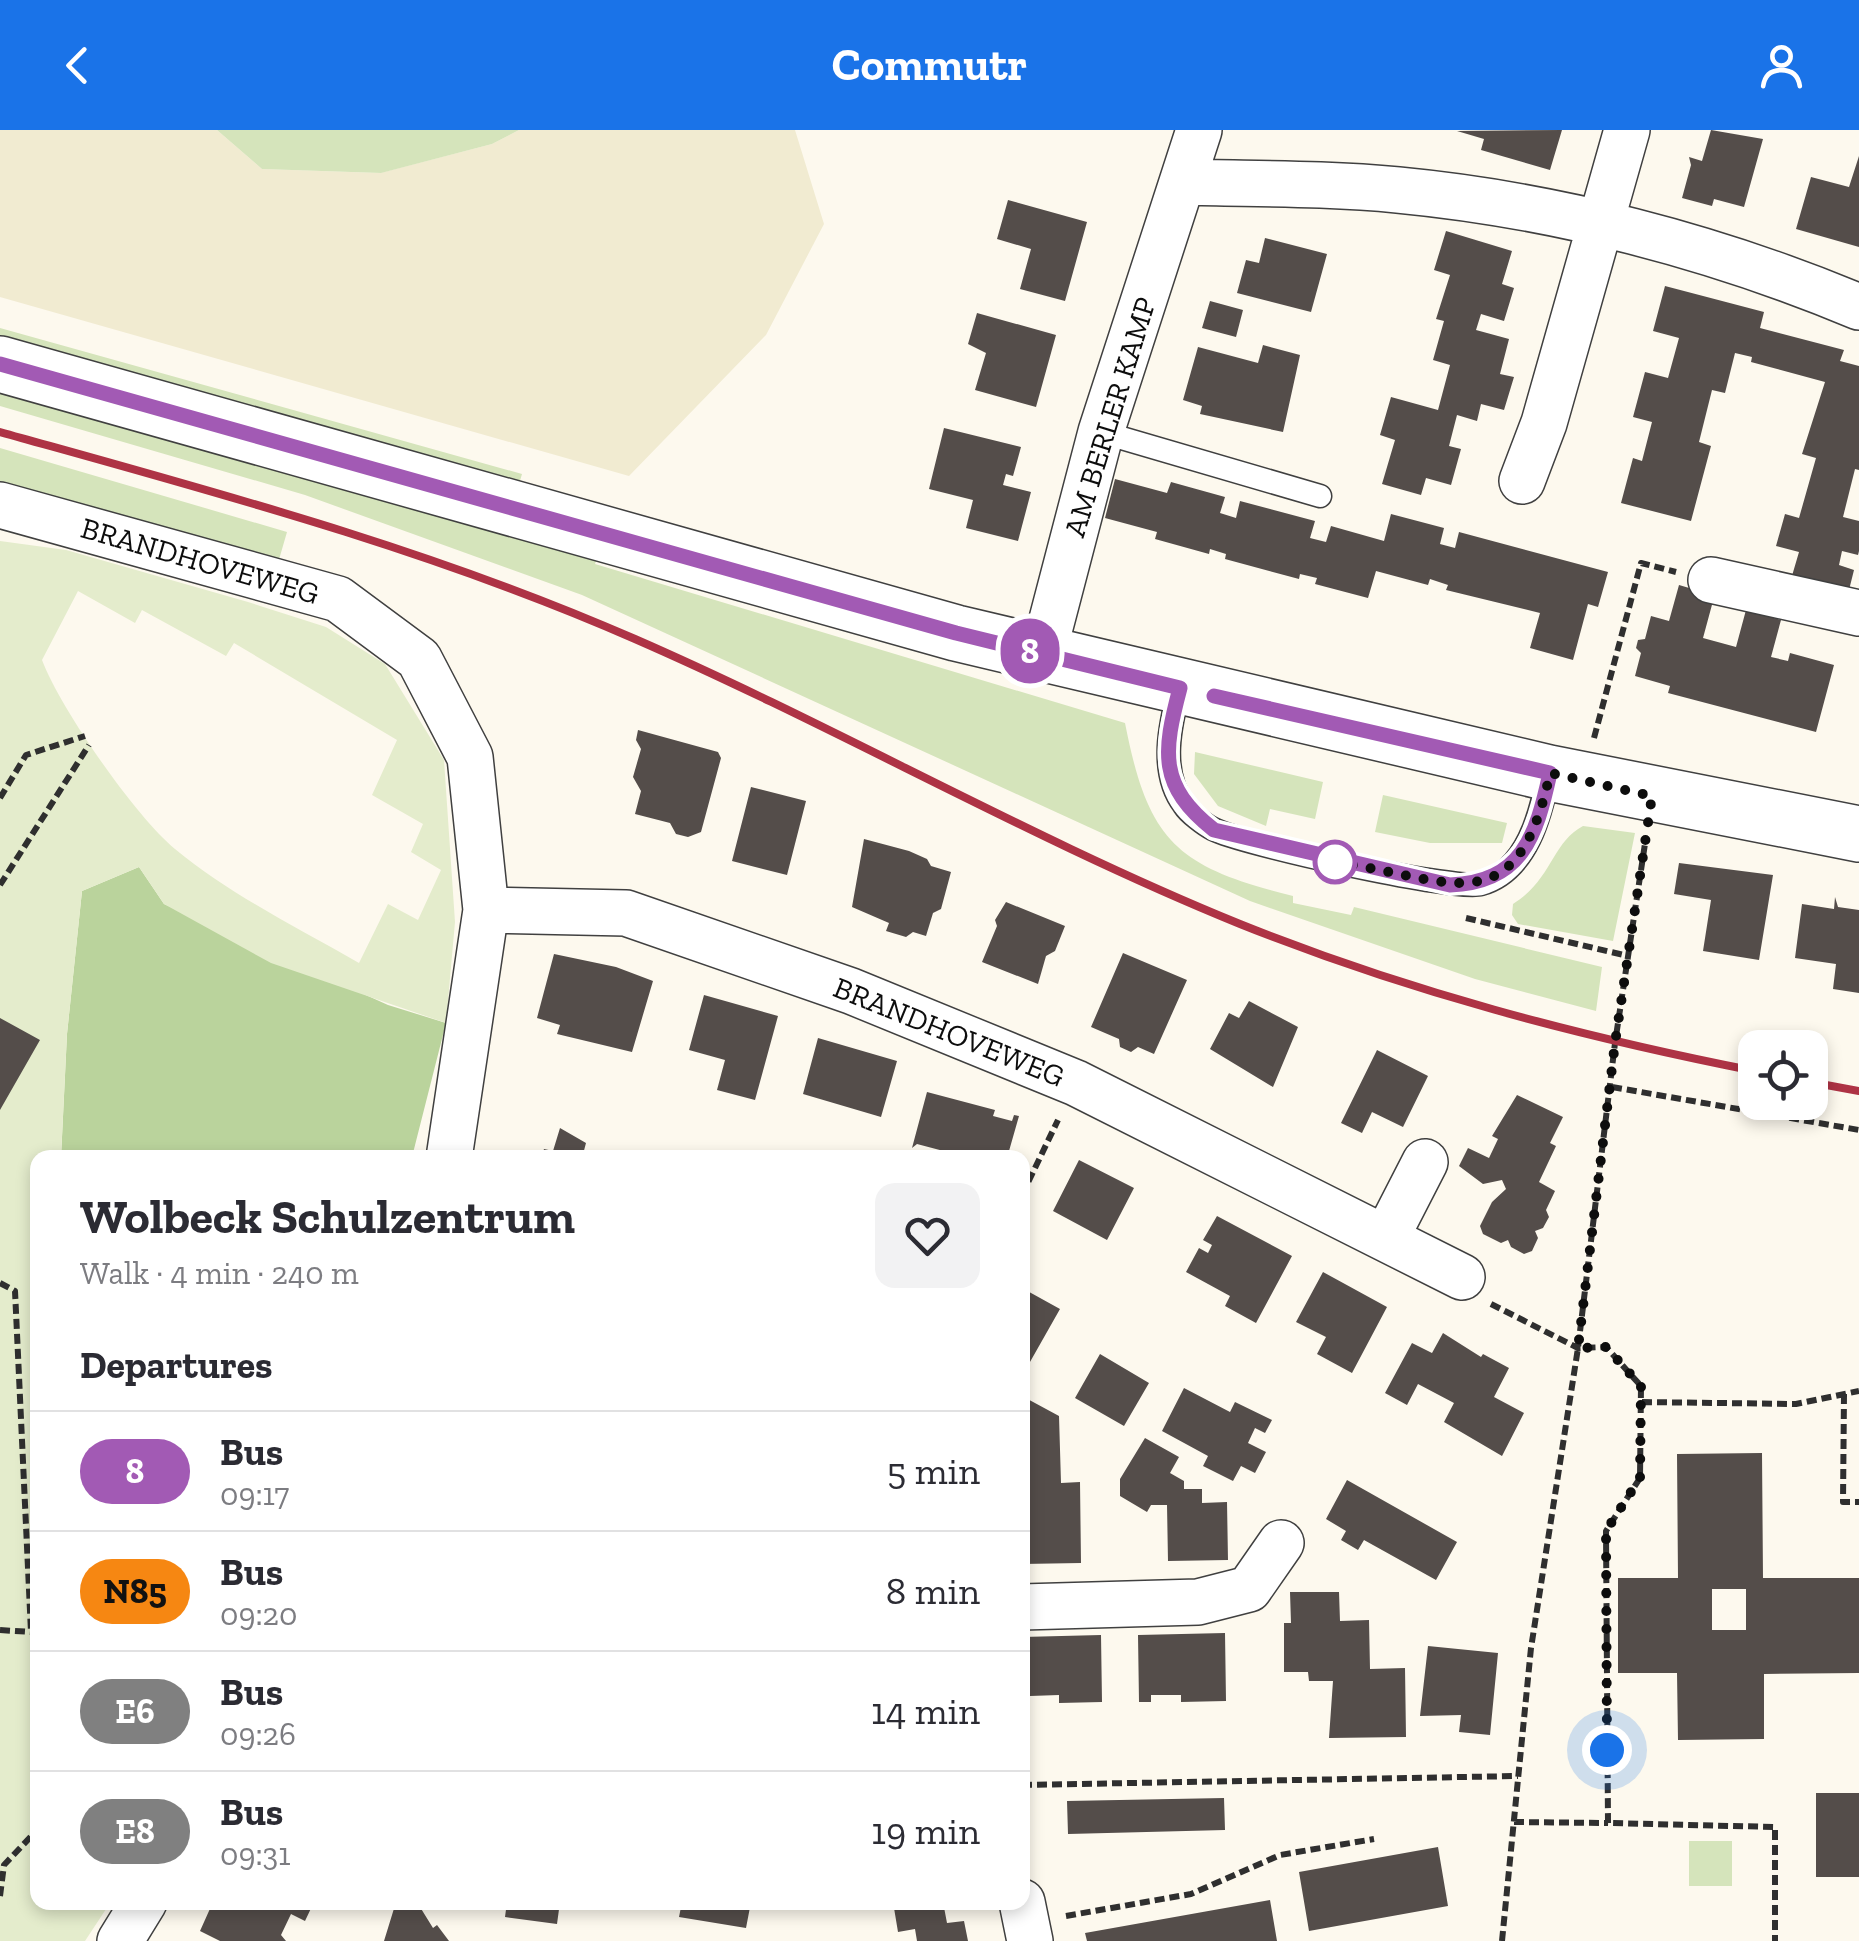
<!DOCTYPE html>
<meta charset="utf-8">
<style>
:root{--surface:#fff;--page:#f2f2f3;--text:#2b2b33;--muted:#7c7c81;--line:#e1e1e2;--accent:#1a73e8}
body{margin:0;font-family:"Zilla Slab",serif;background:var(--page);color:var(--text);height:100vh;display:flex;flex-direction:column;font-size:38px;white-space:nowrap}
*{box-sizing:border-box;margin:0}
p{font-size:32px;color:var(--muted)}
.icon{flex:none;width:55px;height:55px;fill:none;stroke:currentColor;stroke-width:2;stroke-linecap:round;stroke-linejoin:round}
.map{position:relative;flex:1;overflow:hidden}
.panel{position:absolute;left:30px;top:1020px;width:1000px;height:760px;display:flex;flex-direction:column;background:var(--surface);border-radius:20px;box-shadow:0 5px 15px #0003}
.panel>*{flex:none}
.badge{padding:0 20px;border-radius:32px;font-size:35px;line-height:65px}
.fabs{position:absolute;left:1738px;top:900px;display:grid;gap:20px}
.fabs a{display:grid;place-items:center;width:90px;height:90px;border-radius:20px;background:var(--surface);box-shadow:0 5px 15px #0003;font-size:50px}
.you{position:absolute;width:50px;height:50px;margin:-25px;border:8px solid #fff;border-radius:50%;background:#1a73e8;box-shadow:0 0 0 15px #1a73e833}
.map>.badge{position:absolute;translate:-50% -50%;box-shadow:0 0 0 5px #fff}
h2{padding:0 50px;font-size:38px;line-height:90px}
.round{display:grid;place-items:center;flex:none;width:105px;height:105px;border-radius:20px;background:var(--page)}
.overview{display:flex;align-items:center;justify-content:space-between;height:170px;padding:0 50px}
h1{font-size:48px;font-weight:700;line-height:75px}
ul{padding:0;list-style:none}
li{display:flex;align-items:center;gap:30px;height:120px;padding:0 50px;border-top:2px solid var(--line)}
li div{flex:1}
li b{display:block;font-size:38px}
li em{font-style:normal}
li .badge{min-width:110px;font-weight:700;text-align:center}
header{display:flex;justify-content:space-between;align-items:center;height:130px;padding:0 50px;background:var(--accent);color:#fff;font-size:45px;font-weight:700}
.map>svg:first-child{display:block}
</style>
<header><svg class="icon" aria-label="back" viewBox="0 0 24 24"><path d="M15 5l-7 7 7 7"/></svg>Commutr<svg class="icon" aria-label="person" viewBox="0 0 24 24"><circle cx="12" cy="8" r="4"/><path d="M4 21q1-7 8-7t8 7"/></svg></header>
<div class="map">
<svg width="1859" height="1811" viewBox="0 0 1859 1811">
<rect width="100%" height="100%" fill="#fdf9ee"/>
<!-- farmland -->
<path fill="#f1ebd1" d="M 0,0 L 217,0 L 262,39 L 380,43 L 492,14 L 519,0 L 795,0 L 824,94 L 766,205 L 629,346 L 0,167 Z"/>
<!-- green -->
<path fill="#d5e4bb" d="M 217,0 L 519,0 L 492,14 L 381,43 L 262,39 Z
M 0,198 L 522,344 L 519,354 L 0,210 Z
M 0,258 L 598,425 L 595,434 L 1125,593 C 1148,711 1176,737 1293,766 L 1293,773 L 1351,785 L 1354,777 L 1602,837 L 1596,881 L 1475,849 L 1250,771 L 582,465 L 305,365 L 0,276 Z
M 0,318 L 287,402 L 278,433 L 0,357 Z
M 1195,622 L 1323,652 L 1315,689 L 1270,679 L 1266,696 L 1218,676 L 1194,644 Z
M 1383,665 L 1507,693 L 1502,713 L 1430,713 L 1375,702 Z
M 1583,696 L 1635,703 L 1613,811 L 1518,794 L 1512,785 L 1513,774 C 1552,750 1552,712 1583,696 Z
M 1689,1711 L 1732,1711 L 1732,1756 L 1689,1756 Z"/>
<!-- forest -->
<path fill="#bad39c" d="M 139,737 L 164,774 L 388,875 L 446,893 L 412,1027 L 61,1028 L 67,904 L 82,761 Z"/>
<!-- pitch -->
<path fill="#e4eccc" fill-rule="evenodd" d="M 0,411 L 66,420 L 248,472 L 326,497 L 385,534 L 444,630 L 455,792 L 446,893 L 271,833 L 164,774 L 139,737 L 82,761 L 67,904 L 61,1027 L 38,1028 L 38,1772 L 110,1773 L 85,1811 L 0,1811 ZM 78,461 L 135,493 L 142,480 L 226,526 L 234,513 L 397,610 L 372,665 L 423,694 L 411,722 L 441,740 L 418,790 L 388,774 L 359,833 C 296,797 231,765 175,719 C 135,686 60,578 42,530 Z"/>
<!-- building -->
<path fill="#544d4a" fill-rule="evenodd" d="M 1562,0 L 1550,40 L 1481,20 L 1484,9 L 1457,1 Z
M 1711,0 L 1763,9 L 1744,77 L 1714,69 L 1712,76 L 1682,68 L 1691,35 L 1689,27 L 1702,31 Z
M 1859,26 L 1859,117 L 1796,99 L 1811,47 L 1849,57 Z
M 1008,70 L 1087,92 L 1065,171 L 1020,159 L 1031,119 L 997,109 Z
M 1446,101 L 1512,121 L 1502,154 L 1514,158 L 1504,191 L 1481,184 L 1476,200 L 1509,209 L 1500,244 L 1514,247 L 1504,280 L 1481,274 L 1477,291 L 1457,285 L 1449,316 L 1461,319 L 1451,355 L 1426,348 L 1421,365 L 1382,354 L 1395,310 L 1380,305 L 1391,267 L 1438,280 L 1450,235 L 1433,230 L 1444,191 L 1436,189 L 1450,145 L 1434,140 Z
M 1265,108 L 1327,124 L 1311,182 L 1237,163 L 1246,130 L 1259,133 Z
M 1665,156 L 1764,182 L 1760,198 L 1844,220 L 1840,231 L 1859,236 L 1859,340 L 1855,339 L 1843,387 L 1859,391 L 1859,421 L 1858,425 L 1842,421 L 1839,435 L 1854,440 L 1846,472 L 1789,456 L 1799,422 L 1776,416 L 1785,384 L 1799,388 L 1816,328 L 1802,324 L 1825,252 L 1751,232 L 1752,227 L 1735,223 L 1725,263 L 1712,260 L 1699,312 L 1711,316 L 1691,391 L 1621,373 L 1633,328 L 1642,331 L 1652,292 L 1633,287 L 1645,242 L 1668,248 L 1679,208 L 1653,201 Z
M 1210,171 L 1243,180 L 1236,207 L 1202,198 Z
M 977,183 L 1056,205 L 1036,277 L 975,260 L 986,223 L 968,214 Z
M 1263,215 L 1300,225 L 1283,302 L 1200,284 L 1202,276 L 1183,270 L 1198,217 L 1258,233 Z
M 944,298 L 1021,317 L 1013,346 L 1006,344 L 1003,355 L 1031,362 L 1018,411 L 966,398 L 973,370 L 929,359 Z
M 1115,349 L 1167,363 L 1171,352 L 1225,367 L 1220,383 L 1236,388 L 1240,371 L 1315,391 L 1310,408 L 1326,412 L 1331,396 L 1384,411 L 1391,384 L 1444,398 L 1440,414 L 1455,418 L 1459,402 L 1608,442 L 1598,477 L 1588,474 L 1573,530 L 1530,518 L 1540,483 L 1446,460 L 1448,455 L 1430,449 L 1428,455 L 1376,441 L 1368,468 L 1315,454 L 1317,448 L 1300,444 L 1299,449 L 1225,429 L 1226,424 L 1210,419 L 1209,424 L 1155,409 L 1157,402 L 1105,388 Z
M 1679,455 L 1696,460 L 1695,466 L 1713,471 L 1703,508 L 1736,517 L 1746,480 L 1781,490 L 1771,527 L 1788,531 L 1790,523 L 1834,535 L 1816,602 L 1668,563 L 1670,556 L 1635,546 L 1641,523 L 1636,518 L 1638,510 L 1645,509 L 1651,486 L 1669,491 Z
M 638,600 L 718,622 L 721,628 L 701,702 L 688,707 L 676,704 L 670,693 L 635,684 L 641,661 L 633,647 L 641,619 L 636,610 Z
M 751,657 L 806,671 L 787,745 L 732,731 Z
M 864,709 L 909,721 L 927,729 L 931,736 L 951,742 L 941,779 L 933,783 L 926,806 L 913,802 L 906,807 L 886,801 L 889,793 L 852,777 Z
M 1679,733 L 1773,745 L 1759,830 L 1703,821 L 1711,770 L 1674,764 Z
M 1835,767 L 1838,777 L 1859,780 L 1859,863 L 1833,859 L 1836,834 L 1795,828 L 1802,774 L 1834,779 Z
M 1006,772 L 1065,796 L 1055,821 L 1046,826 L 1038,854 L 982,832 L 997,796 L 995,790 Z
M 1123,823 L 1187,850 L 1154,924 L 1138,917 L 1131,922 L 1120,917 L 1119,909 L 1091,897 Z
M 554,824 L 616,837 L 653,851 L 632,922 L 557,904 L 560,895 L 537,888 Z
M 704,865 L 778,886 L 755,970 L 717,960 L 725,930 L 689,920 Z
M 1249,871 L 1298,897 L 1273,957 L 1210,919 L 1229,883 L 1239,888 Z
M 0,888 L 40,910 L 0,980 Z
M 818,908 L 897,931 L 881,987 L 803,964 Z
M 1377,920 L 1428,946 L 1403,997 L 1372,982 L 1362,1003 L 1341,993 Z
M 927,962 L 995,980 L 993,986 L 1012,991 L 1014,985 L 1019,986 L 1007,1028 L 970,1028 L 917,1014 L 912,1018 Z
M 1517,965 L 1563,987 L 1550,1013 L 1556,1016 L 1539,1052 L 1555,1061 L 1546,1080 L 1549,1087 L 1543,1098 L 1535,1101 L 1538,1108 L 1532,1121 L 1524,1124 L 1511,1117 L 1508,1110 L 1501,1113 L 1483,1104 L 1480,1096 L 1492,1072 L 1506,1059 L 1502,1050 L 1483,1054 L 1459,1036 L 1468,1018 L 1489,1028 L 1498,1009 L 1492,1006 Z
M 560,998 L 586,1013 L 582,1028 L 541,1028 L 544,1019 L 553,1021 Z
M 1079,1030 L 1134,1058 L 1107,1110 L 1053,1081 Z
M 1217,1086 L 1292,1126 L 1256,1193 L 1225,1176 L 1230,1166 L 1186,1142 L 1199,1118 L 1208,1123 L 1212,1115 L 1203,1110 Z
M 1323,1142 L 1387,1177 L 1352,1243 L 1317,1224 L 1326,1207 L 1296,1192 Z
M 1022,1158 L 1060,1179 L 1026,1239 L 1022,1237 Z
M 1443,1203 L 1481,1227 L 1483,1224 L 1509,1238 L 1494,1267 L 1524,1283 L 1502,1326 L 1444,1292 L 1454,1273 L 1418,1254 L 1407,1275 L 1385,1263 L 1412,1213 L 1432,1223 Z
M 1100,1224 L 1149,1253 L 1124,1296 L 1075,1268 Z
M 1184,1258 L 1230,1282 L 1235,1272 L 1272,1290 L 1265,1303 L 1255,1298 L 1248,1313 L 1266,1322 L 1255,1343 L 1241,1336 L 1233,1351 L 1203,1336 L 1208,1326 L 1162,1301 Z
M 1022,1266 L 1059,1286 L 1061,1353 L 1080,1352 L 1081,1433 L 1022,1434 Z
M 1145,1308 L 1179,1327 L 1170,1343 L 1184,1351 L 1184,1359 L 1202,1359 L 1202,1373 L 1227,1372 L 1228,1430 L 1168,1431 L 1167,1375 L 1151,1375 L 1147,1382 L 1120,1366 L 1120,1349 Z
M 1762,1323 L 1763,1448 L 1859,1448 L 1859,1543 L 1764,1544 L 1764,1609 L 1678,1610 L 1677,1543 L 1618,1543 L 1618,1448 L 1678,1448 L 1677,1324 ZM 1712,1459 L 1746,1459 L 1746,1500 L 1712,1500 Z
M 1347,1350 L 1457,1412 L 1436,1450 L 1364,1410 L 1358,1420 L 1341,1410 L 1346,1401 L 1326,1389 Z
M 1290,1462 L 1339,1462 L 1340,1491 L 1369,1490 L 1370,1539 L 1405,1538 L 1406,1607 L 1329,1608 L 1333,1551 L 1309,1551 L 1308,1542 L 1284,1542 L 1284,1493 L 1291,1493 Z
M 1225,1503 L 1226,1571 L 1181,1572 L 1181,1565 L 1151,1565 L 1151,1572 L 1139,1572 L 1138,1505 Z
M 1101,1505 L 1102,1572 L 1059,1573 L 1059,1565 L 1030,1566 L 1030,1573 L 1022,1573 L 1022,1507 Z
M 1428,1516 L 1498,1523 L 1490,1605 L 1459,1602 L 1461,1585 L 1420,1586 Z
M 1816,1663 L 1859,1663 L 1859,1747 L 1816,1747 Z
M 1224,1668 L 1225,1700 L 1068,1704 L 1067,1671 Z
M 1438,1717 L 1448,1776 L 1309,1801 L 1299,1742 Z
M 1270,1770 L 1277,1811 L 1087,1811 L 1085,1803 Z
M 213,1772 L 217,1774 L 314,1772 L 305,1791 L 291,1784 L 281,1805 L 286,1811 L 220,1811 L 200,1801 Z
M 396,1772 L 420,1777 L 433,1798 L 437,1795 L 449,1811 L 384,1811 Z
M 507,1772 L 560,1772 L 557,1794 L 505,1787 Z
M 682,1772 L 751,1772 L 746,1798 L 679,1787 Z
M 893,1772 L 943,1772 L 947,1793 L 964,1791 L 968,1811 L 917,1811 L 915,1799 L 898,1802 Z"/>
<g fill="none" stroke-linecap="round" stroke-linejoin="round">
<defs>
<path id="service" d="M 1101,302 L 1320,366
M 1180,557 C 1170,594 1159,642 1184,675 C 1189,683 1205,695 1213,699 C 1242,714 1454,761 1481,754 C 1527,741 1541,684 1549,643"/>
<path id="minor" d="M 1185,52 C 1256,54 1327,53 1398,60 C 1555,75 1713,116 1859,177
M 1522,351 L 1544,293 L 1627,0
M 0,375 L 338,469 L 419,529 L 470,627 L 486,780 L 449,1028
M 1711,450 L 1859,483
M 1043,524 L 1101,302 L 1199,0
M 486,780 L 626,783 L 851,861 L 1076,953 L 1462,1147
M 1386,1108 L 1425,1032
M 1022,1477 L 1198,1472 L 1249,1459 L 1281,1413
M 1022,1772 L 1030,1811
M 120,1811 L 144,1772"/>
<path id="tertiary" d="M 0,234 L 956,503 L 1549,643 L 1859,704"/>
</defs>
<!-- service casing -->
<use href="#service" stroke="#404040" stroke-width="25"/>
<!-- minor casing -->
<use href="#minor" stroke="#404040" stroke-width="48"/>
<!-- tertiary casing -->
<use href="#tertiary" stroke="#404040" stroke-width="58"/>
<!-- path -->
<path stroke="#2f2f2f" stroke-width="6" stroke-dasharray="10 5" stroke-linecap="butt" d="M 1594,608 L 1641,433 L 1676,442
M 0,668 L 26,625 L 85,606
M 0,755 L 89,615
M 1466,788 L 1628,826
M 1612,957 L 1859,1000
M 1022,1065 L 1058,990
M 0,1153 L 15,1161 L 31,1502 L 38,1507
M 1491,1174 L 1578,1218 L 1606,1217 L 1641,1256 L 1640,1348 L 1606,1401 L 1608,1693 L 1775,1697 L 1775,1811
M 1844,1264 L 1843,1372 L 1859,1372
M 1642,1272 L 1796,1274 L 1859,1261
M 0,1500 L 31,1502
M 1022,1655 L 1518,1646
M 1514,1692 L 1608,1693
M 0,1766 L 4,1735 L 38,1699
M 1066,1786 L 1191,1764 L 1280,1725 L 1374,1709
M 1502,1811 L 1531,1518 L 1578,1218 L 1615,913 L 1646,707"/>
<!-- service -->
<use href="#service" stroke="#fff" stroke-width="22"/>
<!-- minor -->
<use href="#minor" stroke="#fff" stroke-width="45"/>
<!-- tertiary -->
<use href="#tertiary" stroke="#fff" stroke-width="55"/>
<!-- rail -->
<path stroke="#ae3345" stroke-width="8" d="M 0,302 C 215,362 430,419 635,509 C 839,598 1033,710 1240,794 C 1407,861 1578,906 1755,941
M 1810,952 L 1859,961"/>
</g>
<g fill="none" stroke-linecap="round" stroke-linejoin="round">
<defs>
<path id="line" d="M 0,234 L 956,503 L 1180,558 C 1163,622 1158,656 1214,700 L 1450,755 C 1522,752 1536,707 1550,643 L 1214,566"/>
</defs>
<!-- line casing -->
<use href="#line" stroke="#fff" stroke-width="22"/>
<!-- line -->
<use href="#line" stroke="#a25ab4" stroke-width="15"/>
<!-- walk -->
<path stroke="#0d0d0d" stroke-width="10" stroke-dasharray="0 18" d="M 1335,732 C 1452,749 1517,798 1550,643 L 1652,666 L 1615,913 L 1578,1218 L 1606,1217 L 1641,1256 L 1640,1348 L 1606,1401 L 1607,1620"/>
</g>
<!-- markers -->
<circle fill="#fff" stroke="#a25ab4" stroke-width="5" cx="1335" cy="732" r="20"/>
<g text-anchor="middle" stroke-width="10" stroke-linejoin="round" paint-order="stroke">
<!-- street labels -->
<g font-size="30" fill="#0d0d0d" stroke="#fff">
<text transform="translate(1110 287) rotate(-73)" y="10">AM BERLER KAMP</text>
<text transform="translate(200 431) rotate(16)" y="10">BRANDHOVEWEG</text>
<text transform="translate(949 902) rotate(22)" y="10">BRANDHOVEWEG</text>
</g>
</g>
</svg>
<div class="fabs">
<a><svg class="icon" aria-label="locate" viewBox="0 0 24 24"><circle cx="12" cy="12" r="6"/><path d="M12 2v4M12 18v4M2 12h4M18 12h4"/></svg></a>
</div>
<div class="you" style="left:1607px;top:1620px"></div>
<b class="badge" style="left:1030px;top:521px;background:#a25ab4;color:#fff">8</b>
<section class="panel">
<div class="overview"><div><h1>Wolbeck Schulzentrum</h1><p>Walk · 4 min · 240 m</p></div><a class="round"><svg class="icon" aria-label="heart" viewBox="0 0 24 24"><path d="M12 20l-8-8c-3-5 5-10 8-4 3-6 11-1 8 4z"/></svg></a></div>
<h2>Departures</h2>
<ul>
<li><span class="badge" style="background:#a25ab4;color:#fff">8</span><div><b>Bus</b><p>09:17</p></div><em>5 min</em></li>
<li><span class="badge" style="background:#f68712;color:#111">N85</span><div><b>Bus</b><p>09:20</p></div><em>8 min</em></li>
<li><span class="badge" style="background:#808080;color:#fff">E6</span><div><b>Bus</b><p>09:26</p></div><em>14 min</em></li>
<li><span class="badge" style="background:#808080;color:#fff">E8</span><div><b>Bus</b><p>09:31</p></div><em>19 min</em></li>
</ul>
</section>
</div>
